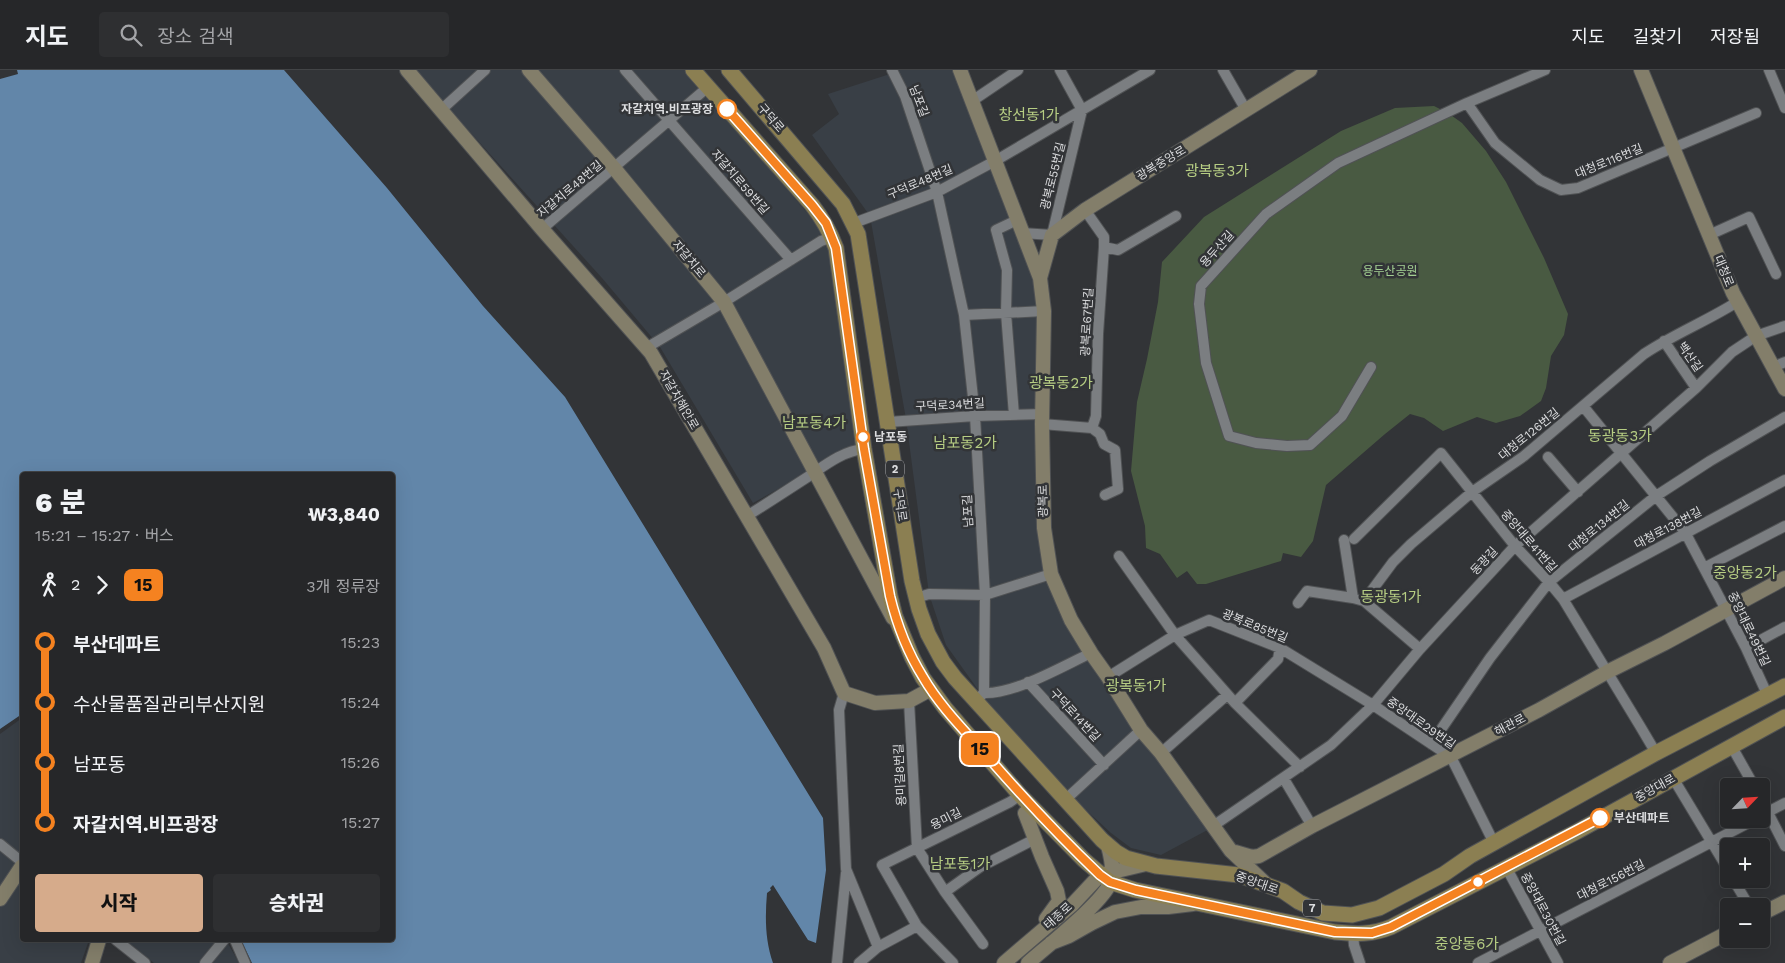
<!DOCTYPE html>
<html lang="ko">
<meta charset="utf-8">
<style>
:root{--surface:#262729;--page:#2e2f31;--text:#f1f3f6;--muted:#a4a5a8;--line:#424446;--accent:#d6ab8b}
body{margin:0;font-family:"Work Sans","Noto Sans KR",sans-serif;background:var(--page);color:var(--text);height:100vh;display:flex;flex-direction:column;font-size:19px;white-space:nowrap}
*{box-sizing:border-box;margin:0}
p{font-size:16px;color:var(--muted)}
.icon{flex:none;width:28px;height:28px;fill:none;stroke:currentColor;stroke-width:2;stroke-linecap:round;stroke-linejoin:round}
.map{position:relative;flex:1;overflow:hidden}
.details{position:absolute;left:20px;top:402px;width:375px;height:470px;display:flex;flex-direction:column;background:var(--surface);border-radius:5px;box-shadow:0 5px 20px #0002,0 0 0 1px var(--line)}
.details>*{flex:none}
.badge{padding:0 10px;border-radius:8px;font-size:18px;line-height:32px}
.needle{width:32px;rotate:65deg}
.tools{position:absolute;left:1720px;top:708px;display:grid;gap:10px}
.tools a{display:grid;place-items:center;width:50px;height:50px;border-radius:5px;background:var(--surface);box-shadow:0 5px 20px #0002,0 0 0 1px var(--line);font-size:25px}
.map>.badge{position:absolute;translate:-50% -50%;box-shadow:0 0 0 2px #fff}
.legs{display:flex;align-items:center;gap:8px;height:55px;padding:0 15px;font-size:16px}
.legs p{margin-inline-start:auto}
.headline{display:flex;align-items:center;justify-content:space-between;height:85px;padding:0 15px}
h1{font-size:28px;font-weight:800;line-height:38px}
.button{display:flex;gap:10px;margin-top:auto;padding:10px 15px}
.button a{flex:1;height:58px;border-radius:5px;background:var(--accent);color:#111;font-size:20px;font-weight:800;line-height:58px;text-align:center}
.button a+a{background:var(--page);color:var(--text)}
ul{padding:0 15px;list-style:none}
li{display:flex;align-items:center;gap:18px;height:60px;font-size:19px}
li i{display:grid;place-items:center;width:8px;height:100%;margin:0 6px;background:currentColor}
li i::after{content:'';width:12px;height:12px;margin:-6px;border:4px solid;border-radius:50%;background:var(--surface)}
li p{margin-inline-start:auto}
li:first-child i{background:linear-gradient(#0000 50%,currentColor 0)}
li:last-child i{background:linear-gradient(currentColor 50%,#0000 0)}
header{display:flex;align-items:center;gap:30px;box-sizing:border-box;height:70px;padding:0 25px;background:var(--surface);border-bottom:1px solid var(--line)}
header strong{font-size:24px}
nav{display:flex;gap:28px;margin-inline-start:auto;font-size:18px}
.search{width:350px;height:45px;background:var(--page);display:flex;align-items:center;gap:12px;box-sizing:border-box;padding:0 18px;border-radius:5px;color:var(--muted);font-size:19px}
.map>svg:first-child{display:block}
</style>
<header>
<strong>지도</strong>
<div class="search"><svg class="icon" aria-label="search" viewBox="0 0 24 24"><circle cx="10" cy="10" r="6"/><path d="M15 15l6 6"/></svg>장소 검색</div>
<nav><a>지도</a><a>길찾기</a><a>저장됨</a></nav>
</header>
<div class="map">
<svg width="1785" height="893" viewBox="0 0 1785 893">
<rect width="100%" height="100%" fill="#323437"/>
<!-- built -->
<path fill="#393f46" d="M 414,0 L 684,0 L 828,167 L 859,374 L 753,433 L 660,277 L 602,208 Z
M 893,0 L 960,0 L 1040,208 L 1044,458 L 1071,550 L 1213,757 L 1161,785 L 1131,778 L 1111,763 L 1071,726 L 984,628 L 946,575 L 929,524 L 906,349 L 870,146 L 812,65 L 839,44 L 828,24 L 893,3 Z
M 22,648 L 22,870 L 89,870 L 81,893 L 0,893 L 0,664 Z
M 125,870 L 226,870 L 239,893 L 154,893 Z"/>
<!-- green -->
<path fill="#495a42" d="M 1434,36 L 1448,43 L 1462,53 L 1486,81 L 1506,112 L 1544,188 L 1568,244 L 1564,265 L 1551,286 L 1546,318 L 1541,331 L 1520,346 L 1496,353 L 1477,347 L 1443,361 L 1424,348 L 1410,344 L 1385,364 L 1326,415 L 1313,471 L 1301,487 L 1283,483 L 1281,491 L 1206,514 L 1197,514 L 1187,501 L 1177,508 L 1160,484 L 1146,478 L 1145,456 L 1131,401 L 1137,332 L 1147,289 L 1158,232 L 1162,192 L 1204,147 L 1341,61 L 1395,38 Z"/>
<!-- water -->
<path fill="#6286a9" d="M 17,0 L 284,0 L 387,118 L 483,236 L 565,327 L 823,748 L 826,800 L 816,873 L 808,870 L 773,815 L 770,818 L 771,820 L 767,823 C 765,847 765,870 773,893 L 252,893 L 241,870 L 392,870 L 392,405 L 22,405 L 22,644 L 0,659 L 0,9 L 18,4 Z"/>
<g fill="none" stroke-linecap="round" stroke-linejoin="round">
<defs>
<path id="street" d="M 625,0 L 791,190
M 892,0 L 905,26 L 937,122 L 964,245 L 975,346 L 985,525 L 984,623 L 975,631
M 1223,0 L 1246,40
M 1769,0 L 1785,38
M 972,31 L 1018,0
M 1467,33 L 1495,73 L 1540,110 L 1561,120 L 1578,118 L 1756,43
M 441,40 L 485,0
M 1085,140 L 1104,167 L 1104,177 L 1118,180 L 1176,146
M 854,153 L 937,122 L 995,91 L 1150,0
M 542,159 L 708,17
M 1022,163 L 1052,165 L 1082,40 L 1060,0
M 1709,165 L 1749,147 L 1776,204
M 964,245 L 1044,241
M 1664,271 L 1696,318
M 646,278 L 724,232 L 821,171 L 832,167
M 1371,297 L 1342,346 L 1310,375 L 1287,376 L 1256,373 L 1229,366 L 1206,293 L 1199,234 L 1201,216 L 1266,144 L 1338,93 L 1467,33 L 1545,0
M 1773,297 L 1785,292
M 1583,336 L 1685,462 L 1746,578 L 1767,624
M 1014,345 L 1006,243 L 1007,200 L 996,160 L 1017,150
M 888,352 L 975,346 L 1043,344
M 1042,354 L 1092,358 L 1096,346 L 1098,264 L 1104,177
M 1092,358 L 1100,364 L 1104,374 L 1115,380 L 1118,419 L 1105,425
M 1548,387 L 1578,422
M 747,446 C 766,434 786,421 806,408 C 824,396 842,381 864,379
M 1354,469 L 1441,383 L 1515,476 L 1549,512 L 1563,529 L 1640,656 L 1656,683
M 1344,470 L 1353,528
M 1119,486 L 1175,565 L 1235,633 L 1300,697
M 1704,498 L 1785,456
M 916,528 L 929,524 L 985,525 L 1051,504
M 1563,529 L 1785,410
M 1364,531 L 1420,579
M 1298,533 L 1307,521 L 1353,528 L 1364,531 L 1393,492 L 1411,474 L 1472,422 L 1524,386 L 1644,284 C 1674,264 1707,251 1737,232
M 1746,578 L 1785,557
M 1108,607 L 1175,565 L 1209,550 L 1280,578 L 1373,635 L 1451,687 L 1494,773
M 1028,612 L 1104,695
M 844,623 L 839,640 L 846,799 L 878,877
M 984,623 C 1015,624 1061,597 1091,583
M 909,631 L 917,778 L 945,822 L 983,874
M 1235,633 L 1278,589 L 1280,578
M 1431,674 L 1490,588 L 1549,512 L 1656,426 L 1710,391 L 1785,347
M 1732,677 L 1754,716
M 1161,683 L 1227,625
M 1673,708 L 1729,801
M 1284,709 L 1312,756
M 1761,729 L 1785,776
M 1065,730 L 1141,660
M 1764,744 L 1785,733
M 1213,756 L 1331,675 L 1373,635 L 1420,579 L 1515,476 L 1696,318 L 1732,282 L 1756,266 L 1785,256
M 0,774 L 22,792
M 1506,797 L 1558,893
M 1733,809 L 1749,836
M 945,822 L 980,797 L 1035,769
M 1353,864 L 1354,875 L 1360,893
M 116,870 L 145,893
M 235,870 L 245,893
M 205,893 L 224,870
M 837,893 L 846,803
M 859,893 L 878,877 L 917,856
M 953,893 L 917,856 L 882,795 L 1010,732 L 1020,725
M 1478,893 L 1756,749"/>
<path id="secondary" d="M 407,0 L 542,159 L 651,283 L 824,578 L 844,623 L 875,633 L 909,631 L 931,619
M 529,0 L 614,98 L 724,232 L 893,548
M 960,0 L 1040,208 L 1044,241 L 1042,354 L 1044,458 L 1051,504 L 1071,550 L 1091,583 L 1108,607 L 1141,660 L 1161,683 L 1231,781 L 1266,814
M 1641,0 L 1733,223 L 1785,319
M 1040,208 L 1052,165 L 1085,140 L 1310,0
M 1025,743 L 1042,787 L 1057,821 L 1059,831 L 1046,849
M 1235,782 L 1252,787 L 1259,786 L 1312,756 L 1539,640 L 1607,602 L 1665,573 L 1785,508
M 0,829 L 22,796
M 1761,844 L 1785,832
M 1051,873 L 1069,866 L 1092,853 L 1115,842 L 1141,837 L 1168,837 L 1193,834
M 92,893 L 99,870
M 1004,893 L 1072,835 L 1100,805 L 1146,794
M 1028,893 C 1047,876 1104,832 1111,811 C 1114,799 1111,787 1108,776
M 1670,893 L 1729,862"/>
<path id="primary" d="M 693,0 L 812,135 C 823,149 830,162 836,178 L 864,379 L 890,526 L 895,546 L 912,587 L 923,608 L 945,638 L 1020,725 L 1084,790 L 1110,812 L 1135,820 L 1335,862 C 1355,864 1372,865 1391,857 L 1578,761 L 1785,647
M 729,0 L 843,134 L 858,164 L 912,511 L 919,539 L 928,564 L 943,592 L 955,608 L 1102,770 L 1116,782 L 1126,788 L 1156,796 L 1239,805 L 1283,821 L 1299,832 L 1323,843 L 1352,845 L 1379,838 L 1444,804 L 1470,786 L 1656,683 L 1785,616"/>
</defs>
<!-- street casing -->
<use href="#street" stroke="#505254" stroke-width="12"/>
<!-- secondary casing -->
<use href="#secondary" stroke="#505254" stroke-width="16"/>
<!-- primary casing -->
<use href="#primary" stroke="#505254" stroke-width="17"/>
<!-- street -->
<use href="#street" stroke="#7b7e81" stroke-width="10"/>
<!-- secondary -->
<use href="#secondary" stroke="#837e6a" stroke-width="14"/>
<!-- primary -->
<use href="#primary" stroke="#8b7f52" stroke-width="15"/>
</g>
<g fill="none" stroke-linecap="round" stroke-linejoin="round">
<defs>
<path id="line-1" d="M 727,39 L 812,135 L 826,153 L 836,178 L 864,379 L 890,526 C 897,555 908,583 923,607 C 938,633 960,656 980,678 C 1018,722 1058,765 1100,805 L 1110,812 L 1136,820 L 1335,862 L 1372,863 L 1391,857 L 1600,748"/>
</defs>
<!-- line-1 casing -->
<use href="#line-1" stroke="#fff" stroke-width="11"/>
<!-- line-1 -->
<use href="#line-1" stroke="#f58220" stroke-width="8"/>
</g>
<!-- markers -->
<g fill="#fff" stroke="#f58220" stroke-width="2.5">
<circle cx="727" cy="39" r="9"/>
<circle cx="863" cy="367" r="6"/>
<circle cx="1600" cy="748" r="9"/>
<circle cx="1478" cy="812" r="6"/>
</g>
<g text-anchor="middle" stroke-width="5" stroke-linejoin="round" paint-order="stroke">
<!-- shield labels -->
<g fill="#323437" stroke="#a9aaad" stroke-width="1">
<rect x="886" y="390.5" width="18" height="17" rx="4"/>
<rect x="1303" y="829.5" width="18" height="17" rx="4"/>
</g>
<g font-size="11" font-weight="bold" fill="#dcdddf">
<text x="895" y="403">2</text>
<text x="1312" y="842">7</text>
</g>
<!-- street labels -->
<g font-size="12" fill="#dcdddf" stroke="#323437">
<text transform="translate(919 31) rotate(69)" y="4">남포길</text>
<text transform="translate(771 48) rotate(49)" y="4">구덕로</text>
<text transform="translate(1609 91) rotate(-22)" y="4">대청로116번길</text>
<text transform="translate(1161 93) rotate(-31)" y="4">광복중앙로</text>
<text transform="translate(1053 106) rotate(-76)" y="4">광복로55번길</text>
<text transform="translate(740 112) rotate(49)" y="4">자갈치로59번길</text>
<text transform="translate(920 112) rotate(-23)" y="4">구덕로48번길</text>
<text transform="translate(570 119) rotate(-40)" y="4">자갈치로48번길</text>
<text transform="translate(1217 179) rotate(-48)" y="4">용두산길</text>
<text transform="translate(689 189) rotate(50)" y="4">자갈치로</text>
<text transform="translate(1724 201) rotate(68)" y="4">대청로</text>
<text transform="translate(1087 252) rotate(-87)" y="4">광복로67번길</text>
<text transform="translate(1690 287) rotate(55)" y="4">백산길</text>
<text transform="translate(679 330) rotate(60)" y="4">자갈치해안로</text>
<text transform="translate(950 335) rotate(-3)" y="4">구덕로34번길</text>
<text transform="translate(1529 364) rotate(-39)" y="4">대청로126번길</text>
<text transform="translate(1043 431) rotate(-91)" y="4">광복로</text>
<text transform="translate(900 435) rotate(81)" y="4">구덕로</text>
<text transform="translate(968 441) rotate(-93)" y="4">남포길</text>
<text transform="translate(1599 456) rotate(-39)" y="4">대청로134번길</text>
<text transform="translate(1668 458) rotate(-28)" y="4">대청로138번길</text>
<text transform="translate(1529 471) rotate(49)" y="4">중앙대로41번길</text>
<text transform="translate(1484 491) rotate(-47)" y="4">동광길</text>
<text transform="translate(1255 556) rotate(22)" y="4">광복로85번길</text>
<text transform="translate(1749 559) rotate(64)" y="4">중앙대로49번길</text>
<text transform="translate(1075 645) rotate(47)" y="4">구덕로14번길</text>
<text transform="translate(1421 653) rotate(35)" y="4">중앙대로29번길</text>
<text transform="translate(1510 655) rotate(-28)" y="4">해관로</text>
<text transform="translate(900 705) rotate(-93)" y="4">용미길8번길</text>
<text transform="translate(1655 718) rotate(-29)" y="4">중앙대로</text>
<text transform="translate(946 749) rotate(-27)" y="4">용미길</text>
<text transform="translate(1611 810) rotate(-27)" y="4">대청로156번길</text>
<text transform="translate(1257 813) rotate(19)" y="4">중앙대로</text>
<text transform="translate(1543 839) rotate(62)" y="4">중앙대로30번길</text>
<text transform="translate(1058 846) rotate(-42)" y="4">태종로</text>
</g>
<!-- stop labels -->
<g font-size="12" font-weight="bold" fill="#dcdddf" stroke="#323437" text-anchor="start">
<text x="713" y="43" text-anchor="end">자갈치역.비프광장</text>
<text x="874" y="371">남포동</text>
<text x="1614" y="752">부산데파트</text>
</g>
<!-- park labels -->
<g font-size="12" fill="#a3d092" stroke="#323437">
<text x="1390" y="205">용두산공원</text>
</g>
<!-- quarter labels -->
<g font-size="15" fill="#b6cd83" stroke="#323437">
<text x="1029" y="50">창선동1가</text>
<text x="1217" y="106">광복동3가</text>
<text x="1061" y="318">광복동2가</text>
<text x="814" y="358">남포동4가</text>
<text x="1620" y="371">동광동3가</text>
<text x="965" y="378">남포동2가</text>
<text x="1745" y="508">중앙동2가</text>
<text x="1391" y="532">동광동1가</text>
<text x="1136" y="621">광복동1가</text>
<text x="960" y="799">남포동1가</text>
<text x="1467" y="879">중앙동6가</text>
</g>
</g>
</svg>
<div class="tools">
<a><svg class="needle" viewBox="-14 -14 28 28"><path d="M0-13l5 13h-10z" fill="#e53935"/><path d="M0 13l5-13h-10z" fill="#a4a5a8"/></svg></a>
<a>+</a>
<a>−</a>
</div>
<b class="badge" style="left:980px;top:679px;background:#f58220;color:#111">15</b>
<section class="details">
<div class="headline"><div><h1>6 분</h1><p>15:21 – 15:27 · 버스</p></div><b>₩3,840</b></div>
<div class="legs"><svg class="icon" aria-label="walk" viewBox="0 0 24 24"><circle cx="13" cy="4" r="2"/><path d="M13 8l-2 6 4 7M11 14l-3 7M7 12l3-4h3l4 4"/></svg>2<svg class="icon" aria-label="forward" viewBox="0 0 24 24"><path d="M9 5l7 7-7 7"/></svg><b class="badge" style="background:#f58220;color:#111">15</b><p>3개 정류장</p></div>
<ul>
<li><i style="color:#f58220"></i><b>부산데파트</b><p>15:23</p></li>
<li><i style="color:#f58220"></i><span>수산물품질관리부산지원</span><p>15:24</p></li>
<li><i style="color:#f58220"></i><span>남포동</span><p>15:26</p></li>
<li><i style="color:#f58220"></i><b>자갈치역.비프광장</b><p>15:27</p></li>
</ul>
<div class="button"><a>시작</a><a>승차권</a></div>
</section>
</div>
